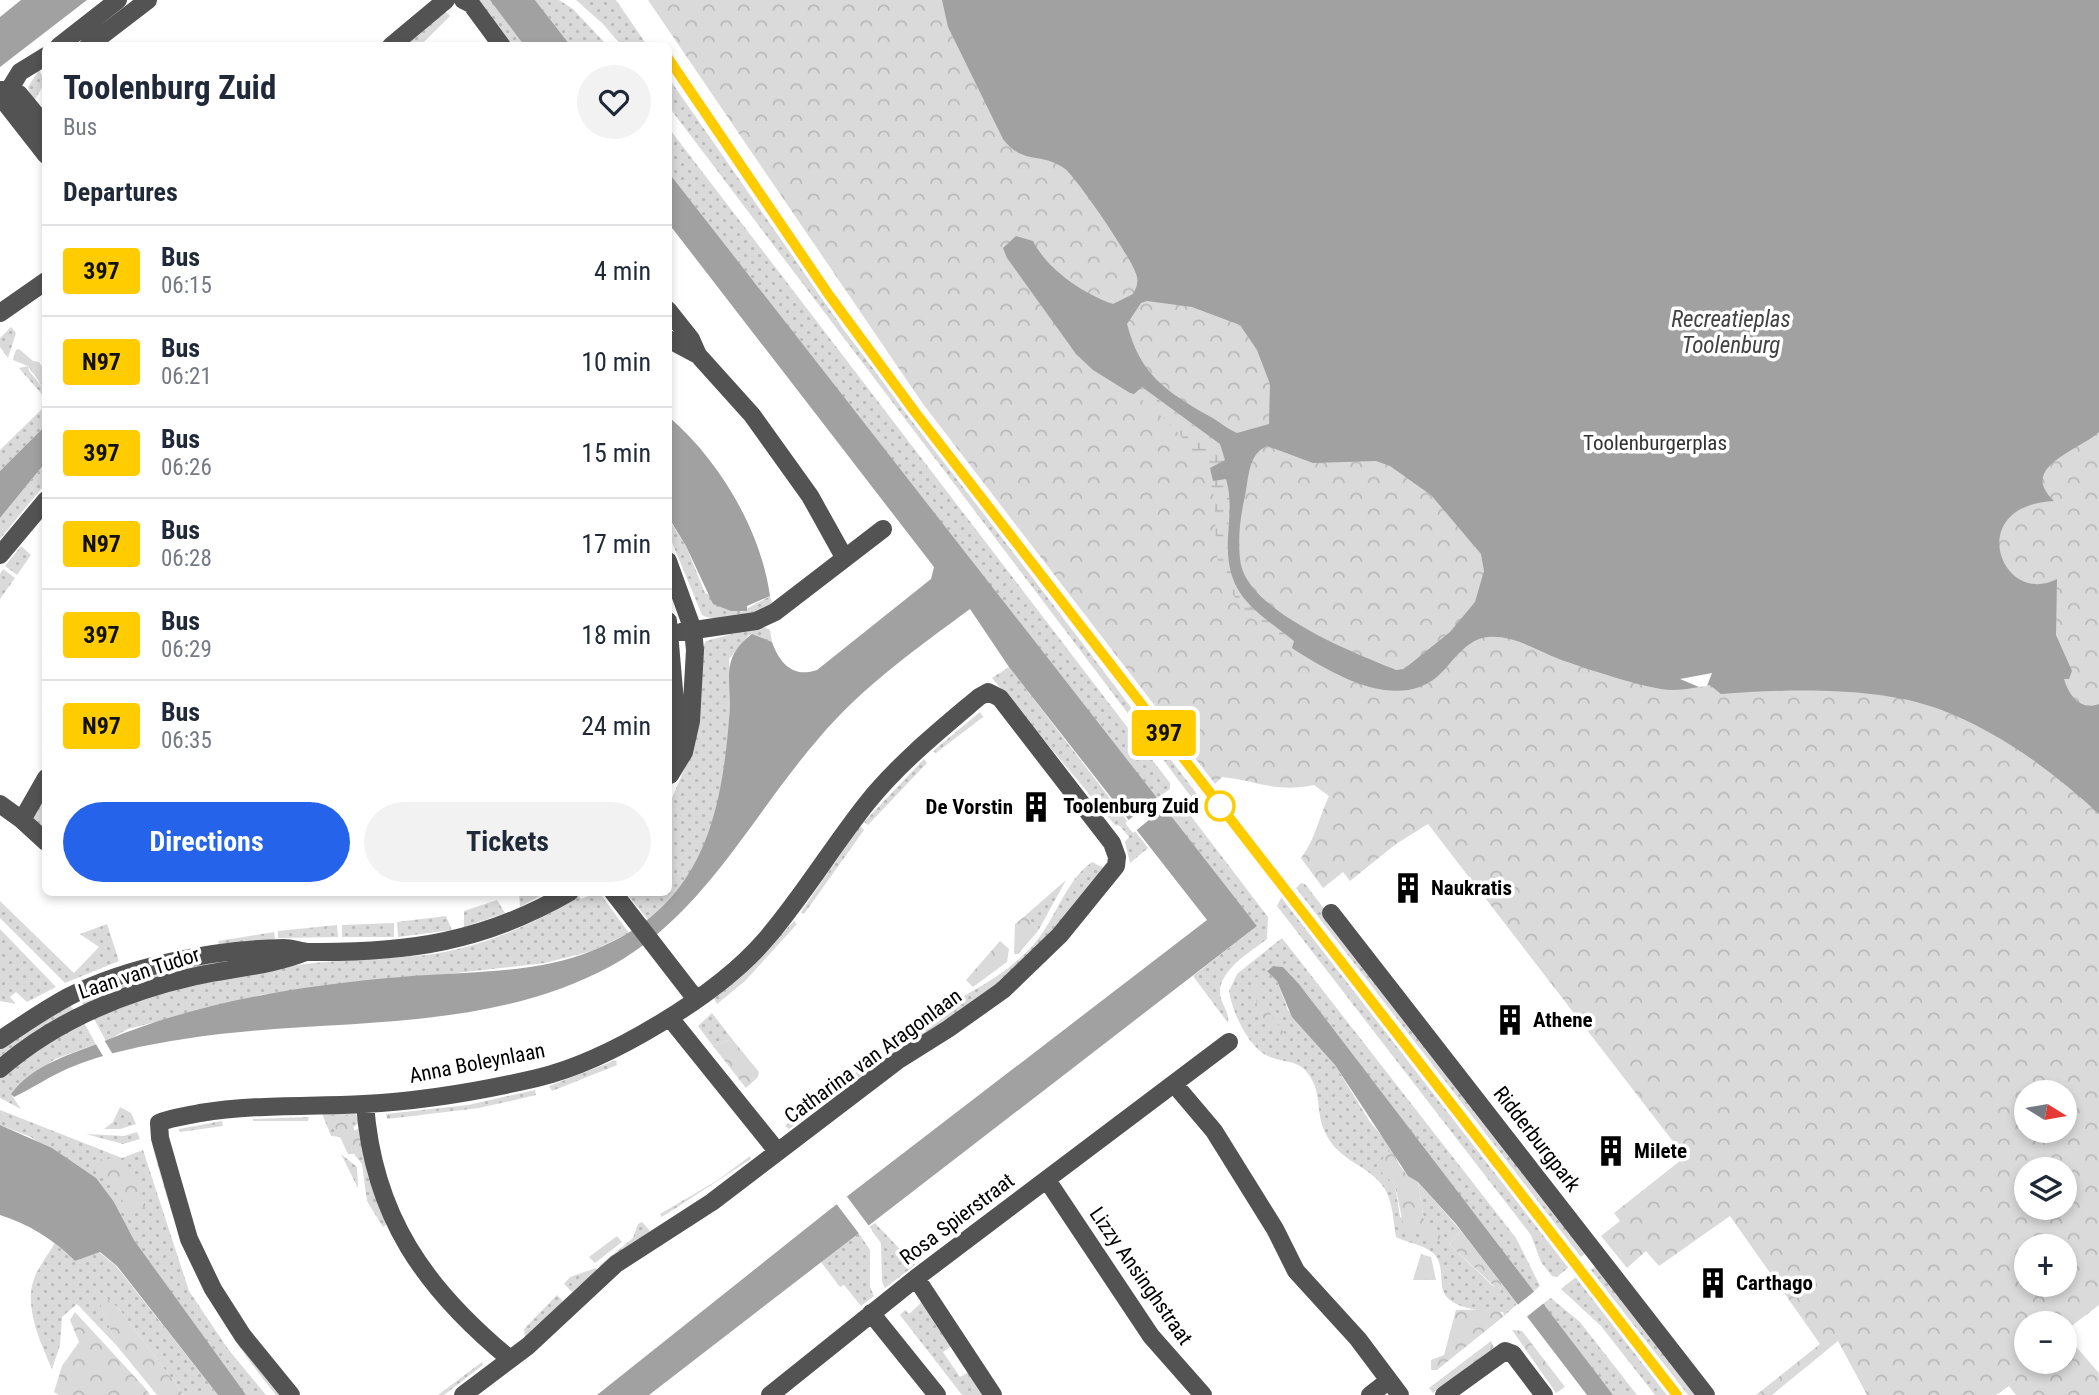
<!DOCTYPE html>
<meta charset="utf-8">
<style>
:root{--surface:#fff;--page:#f2f2f3;--text:#1f2937;--muted:#747a83;--line:#e0e1e3;--accent:#2563eb}
body{margin:0;font-family:"Roboto Condensed",sans-serif;background:var(--page);color:var(--text);height:100vh;display:flex;flex-direction:column;font-size:26px;white-space:nowrap}
*{box-sizing:border-box;margin:0}
p{font-size:23px;color:var(--muted)}
.icon{flex:none;width:38px;height:38px;fill:none;stroke:currentColor;stroke-width:2;stroke-linecap:round;stroke-linejoin:round}
.map{position:relative;flex:1;overflow:hidden}
.panel{position:absolute;left:42px;top:42px;width:630px;height:854px;display:flex;flex-direction:column;background:var(--surface);border-radius:10px;box-shadow:0 4px 10px #0003}
.panel>*{flex:none}
.badge{padding:0 14px;border-radius:5px;font-size:24px;line-height:46px}
.needle{width:46px;rotate:101deg}
.buttons{position:absolute;left:2014px;top:1080px;display:grid;gap:14px}
.buttons a{display:grid;place-items:center;width:63px;height:63px;border-radius:50%;background:var(--surface);box-shadow:0 4px 10px #0003;font-size:35px}
.map>.badge{position:absolute;translate:-50% -50%;box-shadow:0 0 0 4px #fff}
h2{padding:0 21px;font-size:26px;line-height:63px}
.round{display:grid;place-items:center;flex:none;width:74px;height:74px;border-radius:37px;background:var(--page)}
.headline{display:flex;align-items:center;justify-content:space-between;height:119px;padding:0 21px}
h1{font-size:33px;font-weight:700;line-height:52px}
.action{display:flex;gap:14px;margin-top:auto;padding:14px 21px}
.action a{flex:1;height:80px;border-radius:42px;background:var(--accent);color:#fff;font-size:28px;font-weight:700;line-height:80px;text-align:center}
.action a+a{background:var(--page);color:var(--text)}
ul{padding:0;list-style:none}
li{display:flex;align-items:center;gap:21px;height:91px;padding:0 21px;border-top:2px solid var(--line)}
li div{flex:1}
li b{display:block;font-size:26px}
li em{font-style:normal}
li .badge{min-width:77px;font-weight:700;text-align:center}
.map>svg:first-child{display:block}
</style>
<div class="map">
<svg width="2099" height="1395" viewBox="0 0 2099 1395">
<defs>
<pattern id="grass-dots" width="8" height="8" patternUnits="userSpaceOnUse" patternTransform="scale(1.75)"><rect width="8" height="8" fill="#dadada"/><path d="M2 2h.1M6 6h.1" fill="none" stroke="#b9b9b9" stroke-width="1.8" stroke-linecap="round"/></pattern>
<pattern id="forest-crowns" width="20" height="18" patternUnits="userSpaceOnUse" patternTransform="scale(1.75)"><rect width="20" height="18" fill="#dadada"/><path d="M2 6a3 3 0 1 1 6 0M12 15a3 3 0 1 1 6 0" fill="none" stroke="#b9b9b9"/></pattern>
<pattern id="wetland-marsh" width="20" height="14" patternUnits="userSpaceOnUse" patternTransform="scale(1.75)"><rect width="20" height="14" fill="#dadada"/><path d="M1 5h8M5 5V1M11 12h8M15 12V8" fill="none" stroke="#b9b9b9"/></pattern>
</defs>
<rect width="100%" height="100%" fill="#fff"/>
<!-- grass -->
<path fill="url(#grass-dots)" d="M 474,0 L 491,0 L 525,45 L 508,45 Z
M 535,0 L 559,0 L 573,9 L 607,45 L 570,45 Z
M 576,0 L 616,0 L 647,45 L 621,45 L 603,24 Z
M 444,10 L 450,16 L 421,45 L 401,46 Z
M 39,70 L 45,82 L 33,103 L 28,87 Z
M 668,77 L 844,330 L 1200,798 L 1195,802 L 669,107 Z
M 668,127 L 1170,783 L 1170,789 L 1156,799 L 669,173 Z
M 11,327 L 16,333 L 8,358 L 0,347 L 0,338 Z
M 28,366 L 29,371 L 45,390 L 45,398 L 19,368 Z
M 45,406 L 45,426 L 0,471 L 0,450 Z
M 45,463 L 45,484 L 0,539 L 0,518 Z
M 668,518 L 686,546 L 705,593 L 740,608 L 741,612 L 770,596 L 772,603 C 760,613 716,624 702,615 L 669,535 Z
M 21,546 L 31,555 L 17,575 L 5,566 Z
M 3,569 L 15,578 L 0,599 L 0,574 Z
M 762,626 L 770,630 L 772,642 L 749,635 L 729,659 C 733,744 723,865 649,921 L 626,893 L 668,892 L 669,805 L 687,763 L 698,713 L 700,652 L 706,641 Z
M 1009,667 L 1148,848 L 1130,863 L 1125,842 L 1129,837 L 1120,826 L 1115,825 L 992,678 Z
M 980,712 L 983,717 L 936,753 L 933,751 Z
M 924,759 L 927,763 L 868,825 L 864,822 Z
M 45,787 L 45,834 L 38,829 L 32,816 Z
M 1178,799 L 1268,917 L 1267,939 C 1252,951 1220,969 1220,992 C 1220,1003 1230,1012 1228,1023 L 1193,976 L 1257,926 L 1164,809 Z
M 860,826 L 864,830 L 804,914 L 801,912 Z
M 1092,862 L 1106,869 L 1056,932 L 1000,983 L 917,1043 L 914,1039 L 921,1034 L 919,1030 L 911,1034 L 912,1030 C 951,997 997,986 1034,944 C 1056,919 1065,881 1092,862 Z
M 1066,880 L 1038,931 L 1026,915 Z
M 1301,883 L 1305,884 L 1589,1251 L 1581,1257 L 1296,888 Z
M 519,892 L 545,892 L 545,893 L 520,907 Z
M 593,894 L 602,896 L 629,933 L 592,951 L 545,963 L 261,995 L 128,1029 L 106,1041 L 93,1017 C 159,986 242,971 314,963 C 351,959 389,959 426,955 C 479,948 534,925 579,896 L 581,899 Z
M 1282,896 L 1569,1267 L 1557,1277 L 1552,1276 L 1541,1262 L 1531,1235 L 1277,906 Z
M 497,900 L 505,913 L 464,927 L 464,911 Z
M 0,901 L 74,973 L 99,947 L 80,934 L 107,924 L 119,961 L 65,983 L 0,918 Z
M 446,916 L 452,930 L 398,937 L 397,922 Z
M 794,921 L 797,924 L 745,981 L 717,1004 L 714,998 L 740,978 Z
M 394,923 L 394,937 L 342,937 L 342,925 Z
M 337,925 L 338,937 L 278,938 L 278,931 Z
M 0,929 L 56,987 L 27,1002 L 16,992 L 10,997 L 16,1004 L 0,1001 Z
M 274,932 L 275,939 L 219,946 L 218,941 Z
M 1282,938 L 1516,1238 L 1540,1286 L 1533,1292 L 1299,984 L 1283,967 L 1273,966 L 1267,970 L 1277,981 L 1288,1010 L 1335,1065 L 1370,1122 L 1392,1148 L 1377,1167 L 1395,1185 L 1400,1217 L 1424,1220 L 1418,1182 L 1461,1231 L 1449,1244 L 1494,1287 L 1484,1289 L 1500,1295 L 1501,1283 L 1517,1304 L 1504,1316 L 1503,1312 C 1484,1311 1446,1310 1442,1287 C 1441,1277 1442,1263 1435,1255 C 1425,1244 1409,1244 1396,1237 C 1393,1220 1393,1199 1382,1185 C 1365,1163 1337,1161 1324,1130 C 1315,1109 1323,1090 1305,1070 C 1295,1060 1282,1062 1270,1057 C 1249,1049 1232,1012 1229,991 L 1237,974 Z
M 290,953 L 84,1006 L 81,1001 L 90,993 L 186,965 Z
M 67,1002 L 74,1010 L 0,1061 L 0,1045 Z
M 712,1013 L 732,1039 L 713,1046 L 698,1026 Z
M 83,1021 L 96,1044 L 55,1059 L 15,1089 L 12,1096 L 21,1109 L 0,1098 L 0,1075 Z
M 903,1037 L 907,1042 L 789,1129 L 785,1126 Z
M 616,1060 L 617,1065 L 552,1091 L 549,1086 Z
M 535,1090 L 536,1095 L 479,1108 L 387,1119 L 386,1114 L 468,1105 Z
M 120,1107 L 131,1113 L 136,1124 L 120,1129 L 104,1129 L 113,1122 Z
M 0,1110 L 122,1158 L 143,1150 L 189,1291 L 228,1349 L 266,1395 L 246,1395 L 243,1392 L 134,1240 L 114,1202 L 31,1137 L 0,1125 Z
M 321,1111 L 354,1111 L 360,1122 L 340,1137 L 331,1136 Z
M 309,1117 L 308,1121 L 253,1121 L 253,1119 Z
M 222,1121 L 223,1126 L 180,1132 L 179,1129 Z
M 361,1127 L 368,1176 L 387,1224 L 383,1227 L 367,1201 L 362,1164 L 354,1154 L 361,1138 L 354,1131 Z
M 137,1132 L 140,1139 L 123,1144 L 86,1134 L 124,1136 Z
M 156,1143 L 181,1229 L 283,1395 L 276,1395 C 206,1308 180,1252 152,1144 Z
M 341,1154 L 357,1167 L 358,1188 Z
M 750,1156 L 751,1159 L 662,1217 L 660,1214 L 718,1180 Z
M 642,1222 L 650,1231 L 601,1268 L 599,1266 L 633,1238 L 638,1224 Z
M 875,1223 L 915,1265 L 885,1288 L 882,1282 L 881,1243 L 869,1227 Z
M 858,1232 L 870,1250 L 870,1287 L 874,1296 L 861,1306 L 844,1285 L 840,1287 L 821,1262 Z
M 55,1243 L 75,1261 L 99,1252 L 116,1266 L 218,1395 L 184,1395 L 119,1309 L 94,1287 L 117,1346 L 77,1304 L 62,1317 L 60,1345 L 52,1369 C 40,1341 21,1302 37,1272 C 42,1262 49,1253 55,1243 Z
M 1598,1265 L 1699,1395 L 1688,1395 L 1591,1270 Z
M 596,1268 L 598,1270 L 572,1292 L 564,1284 L 570,1277 Z
M 1576,1277 L 1668,1395 L 1655,1395 L 1601,1326 L 1561,1289 Z
M 557,1295 L 563,1301 L 525,1338 L 524,1329 Z
M 1551,1298 L 1580,1322 L 1637,1395 L 1613,1395 L 1541,1305 Z
M 923,1301 L 953,1345 L 943,1352 L 960,1377 L 969,1372 L 984,1395 L 962,1395 L 900,1315 L 905,1310 L 909,1314 Z
M 482,1362 L 483,1365 L 444,1395 L 438,1395 Z"/>
<!-- forest -->
<path fill="url(#forest-crowns)" fill-rule="evenodd" d="M 648,0 L 2099,0 L 2099,1305 L 2065,1331 L 2065,1323 L 2026,1323 L 2026,1362 L 2065,1362 L 2065,1334 L 2099,1373 L 2099,1395 L 2016,1395 L 2009,1386 L 1996,1395 L 1867,1395 L 1838,1341 L 1772,1395 L 1756,1395 L 1820,1344 L 1730,1216 L 1659,1266 L 1646,1251 L 1627,1268 L 1601,1236 L 1620,1221 L 1614,1213 L 1685,1157 L 1428,824 L 1396,844 L 1350,881 L 1343,872 L 1323,888 L 1301,858 C 1315,840 1319,817 1329,796 L 1314,785 C 1276,793 1258,781 1222,777 L 1215,784 L 923,404 ZM 2026,1092 L 2065,1092 L 2065,1130 L 2026,1130 ZM 2026,1169 L 2065,1169 L 2065,1208 L 2026,1208 ZM 2026,1246 L 2065,1246 L 2065,1284 L 2026,1284 Z
M 19,349 L 33,361 L 39,362 L 45,371 L 45,390 L 28,366 L 13,360 L 16,350 Z
M 1026,915 L 1038,931 L 1018,954 L 1014,954 L 1015,924 Z
M 1000,941 L 1009,949 L 1007,962 L 973,987 L 966,980 Z
M 1259,977 L 1263,1003 L 1286,1036 L 1281,1042 L 1258,1011 L 1253,978 Z
M 732,1039 L 759,1072 L 758,1077 L 746,1088 L 713,1046 Z
M 330,1116 L 351,1116 L 354,1130 L 358,1132 L 361,1139 L 354,1154 L 348,1154 Z
M 1392,1148 C 1397,1164 1404,1174 1418,1182 L 1424,1220 L 1449,1244 L 1461,1231 L 1501,1283 L 1500,1295 L 1482,1289 L 1494,1286 L 1449,1244 L 1404,1228 L 1395,1185 L 1376,1167 Z
M 116,1158 L 140,1185 L 146,1207 L 131,1212 L 92,1160 Z
M 617,1236 L 622,1242 L 595,1263 L 589,1257 Z
M 1421,1254 L 1431,1257 L 1436,1280 L 1413,1280 Z
M 93,1286 L 119,1309 L 184,1395 L 157,1395 L 117,1346 Z
M 1497,1309 L 1504,1316 L 1437,1370 L 1431,1370 L 1431,1360 L 1444,1355 L 1456,1310 Z
M 75,1312 L 145,1388 L 150,1395 L 59,1395 L 54,1392 L 62,1366 L 79,1342 L 70,1320 Z
M 1512,1330 L 1522,1331 L 1565,1387 L 1556,1393 Z
M 1491,1341 L 1494,1348 L 1433,1393 L 1429,1388 Z"/>
<!-- wetland -->
<path fill="url(#wetland-marsh)" d="M 1141,387 L 1220,444 L 1230,493 L 1227,555 L 1240,598 L 1295,642 L 1292,648 C 1261,628 1226,599 1218,561 C 1214,539 1217,514 1213,492 C 1207,456 1162,414 1134,394 Z"/>
<!-- water -->
<path fill="#a1a1a1" fill-rule="evenodd" d="M 21,0 L 87,0 L 0,67 L 0,17 Z
M 490,0 L 535,0 L 570,45 L 524,45 Z
M 942,0 L 2099,0 L 2099,432 C 2080,450 2017,467 2054,501 C 1963,505 2001,608 2057,579 L 2056,635 L 2072,671 L 2069,679 L 2064,679 C 2069,696 2081,711 2099,704 L 2099,814 C 2052,771 2000,732 1939,709 C 1877,686 1787,689 1721,694 L 1710,685 C 1698,687 1685,690 1673,690 C 1652,691 1581,667 1559,659 C 1537,650 1513,635 1488,637 C 1469,638 1454,659 1443,671 C 1402,716 1332,674 1292,648 L 1294,641 C 1254,609 1225,596 1228,538 C 1229,518 1232,499 1226,479 L 1213,481 L 1210,468 L 1225,460 L 1220,444 L 1142,387 L 1134,394 L 1130,393 L 1093,370 L 1076,354 L 1007,258 L 1003,248 L 1016,236 L 1033,241 C 1048,271 1086,295 1113,304 L 1133,294 C 1137,287 1139,281 1136,274 C 1133,260 1075,175 1064,168 C 1041,152 1022,165 1003,139 L 948,27 ZM 1147,301 L 1192,307 L 1240,325 L 1257,350 L 1270,384 L 1269,424 L 1237,433 C 1227,429 1219,421 1209,416 C 1165,391 1140,374 1127,324 L 1141,303 ZM 1267,446 L 1313,463 L 1376,461 L 1390,466 L 1431,495 L 1481,554 L 1484,571 L 1475,602 L 1450,632 L 1404,669 L 1396,670 C 1354,653 1252,613 1241,565 C 1237,543 1240,517 1245,496 C 1249,477 1248,454 1267,446 Z
M 669,173 L 1257,926 L 649,1395 L 597,1395 L 828,1211 L 1207,920 L 1009,667 L 970,609 C 917,648 862,687 819,738 C 752,815 704,915 611,966 C 479,1037 326,1016 184,1039 C 146,1045 104,1053 69,1068 C 50,1076 33,1088 14,1097 L 11,1094 C 34,1063 73,1054 107,1040 C 198,1002 302,985 401,977 C 464,971 534,975 594,950 C 699,908 721,822 729,719 C 733,680 718,660 752,634 L 772,642 C 780,664 793,678 817,670 L 931,579 L 934,567 L 669,224 Z
M 669,417 C 719,460 761,530 770,596 L 747,606 L 747,611 L 731,611 L 713,604 L 686,546 L 669,518 Z
M 45,426 L 45,463 L 0,518 L 0,471 Z
M 1273,966 L 1283,967 L 1299,984 L 1613,1395 L 1587,1395 L 1456,1224 L 1418,1182 L 1408,1176 L 1335,1065 L 1292,1017 L 1277,981 L 1267,971 Z
M 0,1125 L 52,1148 L 96,1178 L 114,1202 L 134,1240 L 246,1395 L 218,1395 L 117,1266 L 100,1252 L 75,1261 C 53,1239 29,1224 0,1215 Z"/>
<!-- pier -->
<path fill="#fff" d="M 1712,673 L 1707,686 L 1699,687 L 1680,679 Z
M 1157,797 L 1165,807 L 1133,833 L 1125,823 Z
M 103,1038 L 115,1058 L 106,1061 L 94,1041 Z
M 845,1194 L 872,1230 L 860,1235 L 835,1202 Z
M 1536,1290 L 1544,1303 L 1524,1319 L 1515,1307 Z"/>
<g fill="none" stroke-linecap="round" stroke-linejoin="round">
<!-- minor -->
<path stroke="#535353" stroke-width="18" d="M 463,0 L 471,4 L 502,46
M 59,46 L 118,0
M 88,46 L 148,0
M 391,46 L 446,0
M 0,90 L 9,90 L 20,72 L 46,56
M 46,127 L 19,94 L 9,90 L 7,105 L 46,155
M 668,310 L 691,339 L 698,355
M 0,313 L 46,281
M 668,339 L 698,355 L 752,415 L 810,496 L 844,557
M 0,555 L 46,500
M 668,561 L 693,630 L 695,650 L 691,721 L 684,752 L 670,775 L 676,713 L 668,621
M 681,632 L 756,621 L 775,612 L 883,529
M 46,778 L 22,820 L 46,842
M 0,804 L 22,820
M 613,892 L 695,998
M 1331,913 L 1706,1395
M 670,1018 L 777,1151
M 0,1040 C 22,1025 44,1010 68,997 C 128,966 216,949 284,948 C 293,948 301,952 310,952 C 408,953 484,942 570,892
M 0,1069 C 55,1021 125,992 196,976 C 233,968 271,966 306,952
M 1175,1085 L 1214,1131 L 1275,1229 L 1296,1271 L 1358,1339 L 1400,1395
M 365,1104 C 373,1216 425,1289 510,1359
M 1047,1180 L 1151,1336 L 1203,1395
M 916,1278 L 993,1395
M 871,1313 L 937,1395
M 291,1395 L 243,1336 L 213,1289 L 189,1239 L 160,1138 L 159,1123 C 172,1117 187,1116 200,1113 C 255,1104 309,1107 364,1104 C 422,1101 481,1091 537,1078 C 609,1061 718,995 766,939 C 803,896 832,847 867,803 C 899,763 940,730 979,697 L 988,692 L 1000,698 L 1112,843 L 1117,857 L 1116,866 L 1060,935 L 1003,990 L 948,1029 L 897,1061 L 712,1202 L 616,1264 L 528,1346 L 463,1395
M 770,1395 L 916,1278 L 1229,1042
M 1370,1395 L 1388,1381
M 1444,1395 L 1505,1351 L 1513,1354 L 1544,1395"/>
</g>
<g fill="none" stroke-linecap="round" stroke-linejoin="round">
<defs>
<path id="line" d="M 668,58 L 829,295 L 915,412 L 1677,1395"/>
</defs>
<!-- line casing -->
<use href="#line" stroke="#fff" stroke-width="16"/>
<!-- line -->
<use href="#line" stroke="#fc0" stroke-width="10"/>
</g>
<!-- icons -->
<defs>
<symbol id="building-bare" viewBox="-9 -9 18 18"><path d="M-4-6H4V6H1V3H-1V6H-4ZM-2.5-4.3h1.7v1.8h-1.7ZM.8-4.3h1.7v1.8H.8ZM-2.5-1h1.7V.8h-1.7ZM.8-1h1.7V.8H.8Z" fill="#000" stroke="#fff" stroke-width="2.5" paint-order="stroke"/></symbol>
</defs>
<g fill-rule="evenodd">
<use href="#building-bare" x="1014" y="785" width="44" height="44"/>
<use href="#building-bare" x="1386" y="866" width="44" height="44"/>
<use href="#building-bare" x="1488" y="998" width="44" height="44"/>
<use href="#building-bare" x="1589" y="1129" width="44" height="44"/>
<use href="#building-bare" x="1691" y="1261" width="44" height="44"/>
</g>
<!-- markers -->
<circle fill="#fff" stroke="#fc0" stroke-width="3.5" cx="1220" cy="806" r="14"/>
<g text-anchor="middle" stroke-width="7" stroke-linejoin="round" paint-order="stroke">
<!-- park labels -->
<g font-size="21" fill="#313131" stroke="#fff">
<text x="1655" y="450">Toolenburgerplas</text>
</g>
<!-- stop labels -->
<g font-size="21" font-weight="bold" fill="#000" stroke="#fff" text-anchor="end">
<text x="1199" y="813">Toolenburg Zuid</text>
</g>
<!-- poi labels -->
<g font-size="21" font-weight="bold" fill="#000" stroke="#fff" text-anchor="start">
<text x="1013" y="814" text-anchor="end">De Vorstin</text>
<text x="1431" y="895">Naukratis</text>
<text x="1533" y="1027">Athene</text>
<text x="1634" y="1158">Milete</text>
<text x="1736" y="1290">Carthago</text>
</g>
<!-- street labels -->
<g font-size="21" fill="#000" stroke="#fff">
<text transform="translate(139 973) rotate(-18)" y="7">Laan van Tudor</text>
<text transform="translate(873 1056) rotate(-36)" y="7">Catharina van Aragonlaan</text>
<text transform="translate(477 1063) rotate(-11)" y="7">Anna Boleynlaan</text>
<text transform="translate(1537 1139) rotate(52)" y="7">Ridderburgpark</text>
<text transform="translate(957 1219) rotate(-37)" y="7">Rosa Spierstraat</text>
<text transform="translate(1141 1276) rotate(55)" y="7">Lizzy Ansinghstraat</text>
</g>
<!-- water labels -->
<g font-size="23" font-style="italic" fill="#424242" stroke="#fff">
<text x="1731" y="327">Recreatieplas<tspan x="1731" dy="26">Toolenburg</tspan></text>
</g>
</g>
</svg>
<div class="buttons">
<a><svg class="needle" viewBox="-14 -14 28 28"><path d="M0-13l5 13h-10z" fill="#e53935"/><path d="M0 13l5-13h-10z" fill="#747a83"/></svg></a>
<a><svg class="icon" aria-label="layers" viewBox="0 0 24 24"><path d="M12 4l9 5-9 5-9-5zM3 14l9 5 9-5"/></svg></a>
<a>+</a>
<a>−</a>
</div>
<b class="badge" style="left:1164px;top:733px;background:#fc0;color:#111">397</b>
<section class="panel">
<div class="headline"><div><h1>Toolenburg Zuid</h1><p>Bus</p></div><a class="round"><svg class="icon" aria-label="heart" viewBox="0 0 24 24"><path d="M12 20l-8-8c-3-5 5-10 8-4 3-6 11-1 8 4z"/></svg></a></div>
<h2>Departures</h2>
<ul>
<li><span class="badge" style="background:#fc0;color:#111">397</span><div><b>Bus</b><p>06:15</p></div><em>4 min</em></li>
<li><span class="badge" style="background:#fc0;color:#111">N97</span><div><b>Bus</b><p>06:21</p></div><em>10 min</em></li>
<li><span class="badge" style="background:#fc0;color:#111">397</span><div><b>Bus</b><p>06:26</p></div><em>15 min</em></li>
<li><span class="badge" style="background:#fc0;color:#111">N97</span><div><b>Bus</b><p>06:28</p></div><em>17 min</em></li>
<li><span class="badge" style="background:#fc0;color:#111">397</span><div><b>Bus</b><p>06:29</p></div><em>18 min</em></li>
<li><span class="badge" style="background:#fc0;color:#111">N97</span><div><b>Bus</b><p>06:35</p></div><em>24 min</em></li>
</ul>
<div class="action"><a>Directions</a><a>Tickets</a></div>
</section>
</div>
